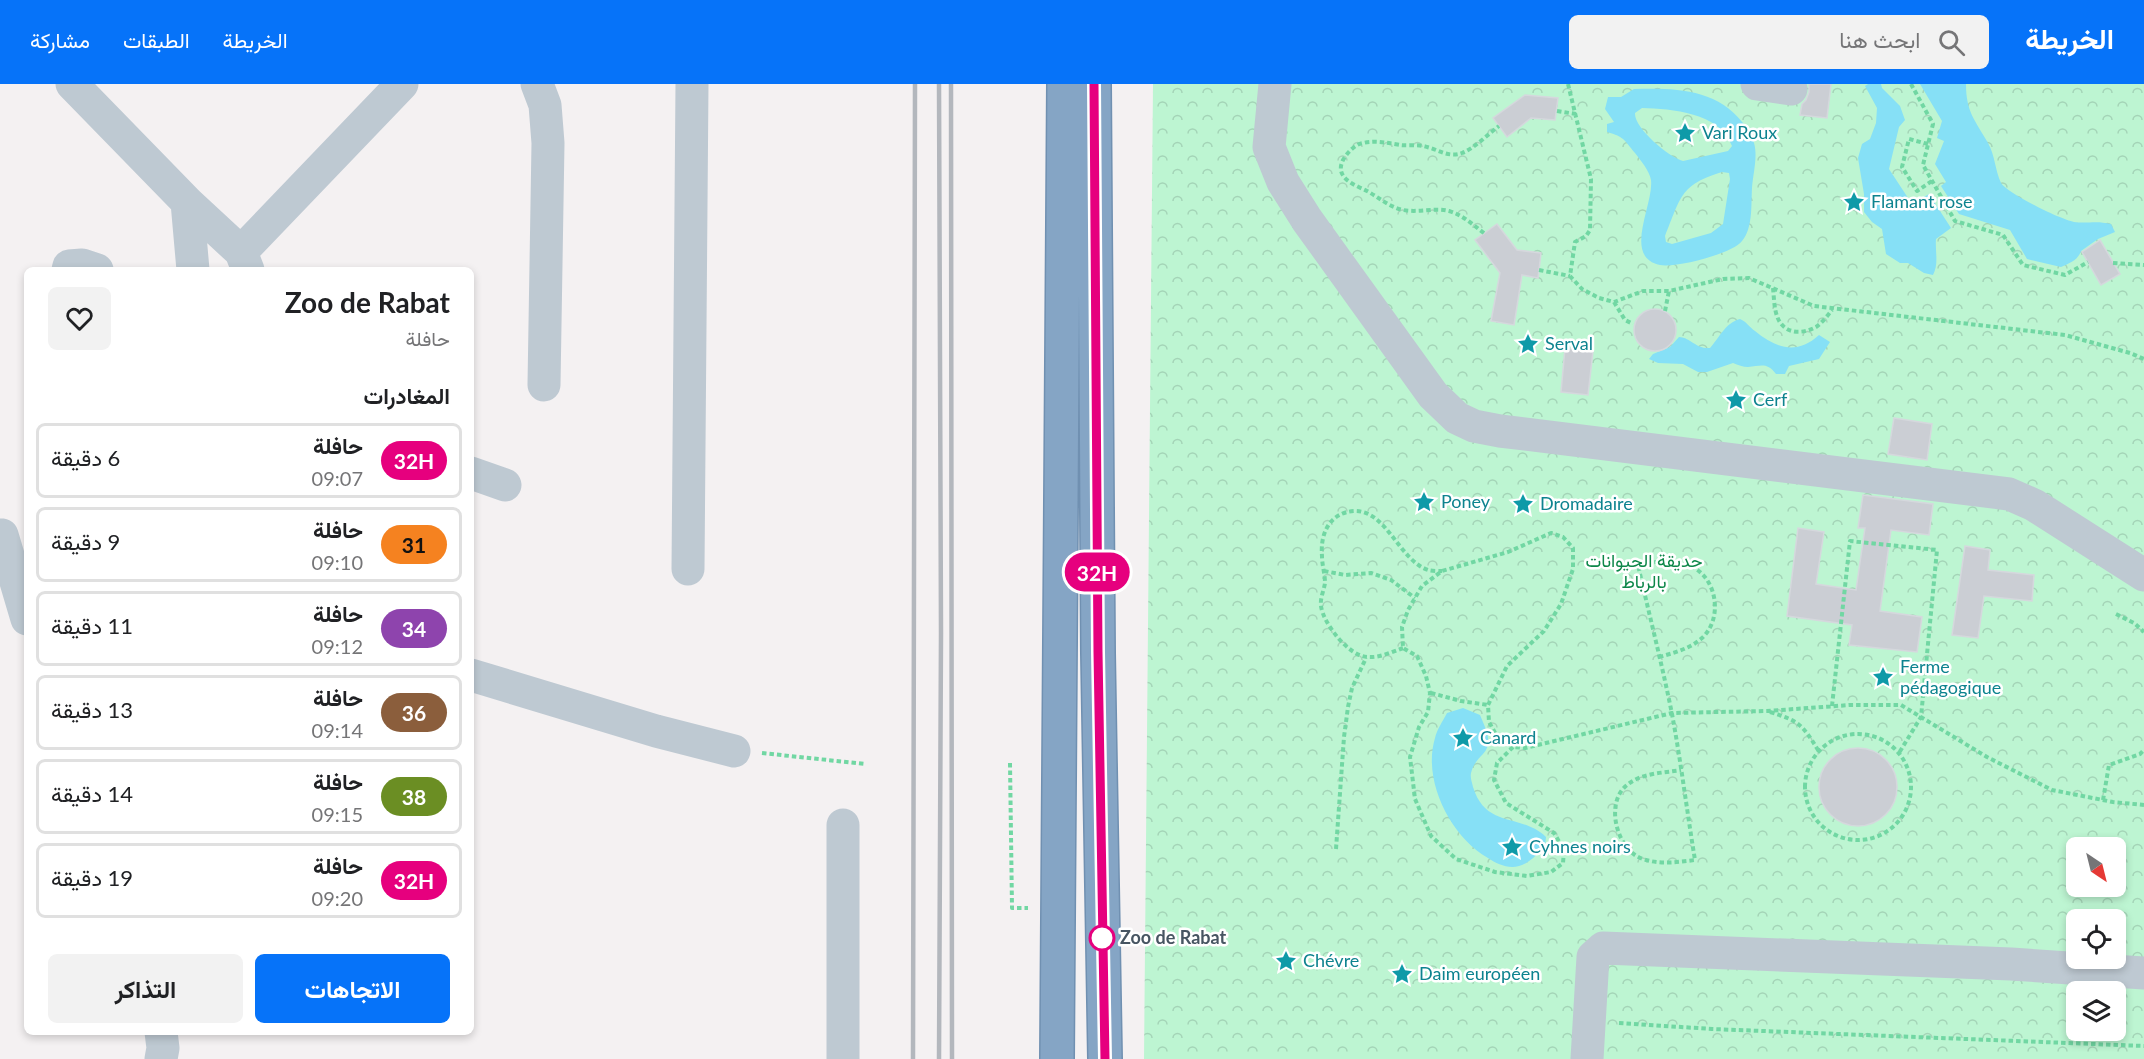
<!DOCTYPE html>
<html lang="ar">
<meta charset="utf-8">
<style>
:root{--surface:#fff;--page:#f2f2f2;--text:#202124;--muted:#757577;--line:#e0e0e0;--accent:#0673f9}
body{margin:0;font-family:Lato,Vazirmatn,sans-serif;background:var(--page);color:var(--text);direction:rtl;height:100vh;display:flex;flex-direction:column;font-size:22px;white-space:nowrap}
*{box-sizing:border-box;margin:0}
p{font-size:20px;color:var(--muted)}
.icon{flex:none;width:33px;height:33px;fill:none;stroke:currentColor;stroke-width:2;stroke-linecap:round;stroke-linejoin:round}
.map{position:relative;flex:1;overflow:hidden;direction:ltr}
.panel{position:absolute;left:24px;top:183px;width:450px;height:768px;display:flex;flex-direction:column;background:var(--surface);border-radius:9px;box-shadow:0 3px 9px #0003;direction:rtl}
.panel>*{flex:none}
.badge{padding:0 12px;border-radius:20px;font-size:21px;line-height:39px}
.needle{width:39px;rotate:145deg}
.buttons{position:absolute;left:2066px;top:753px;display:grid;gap:12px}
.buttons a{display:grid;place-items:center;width:60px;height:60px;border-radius:9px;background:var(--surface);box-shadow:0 3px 9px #0003;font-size:30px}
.map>.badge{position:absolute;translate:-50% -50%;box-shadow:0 0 0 3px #fff}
h2{padding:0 24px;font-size:22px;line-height:54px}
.round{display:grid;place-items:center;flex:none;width:63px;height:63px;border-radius:9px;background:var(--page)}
.summary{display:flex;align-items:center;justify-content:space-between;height:102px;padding:0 24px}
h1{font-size:28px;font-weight:700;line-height:45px}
.cta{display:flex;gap:12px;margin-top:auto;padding:12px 24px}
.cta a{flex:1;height:69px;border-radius:9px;background:var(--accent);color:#fff;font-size:24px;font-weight:700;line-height:69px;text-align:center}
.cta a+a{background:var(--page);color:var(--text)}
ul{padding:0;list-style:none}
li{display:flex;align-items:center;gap:18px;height:75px;margin:0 12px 9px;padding:0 12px;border:3px solid var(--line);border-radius:9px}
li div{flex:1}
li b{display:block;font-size:22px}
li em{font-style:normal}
li .badge{min-width:66px;font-weight:700;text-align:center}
header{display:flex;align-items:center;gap:36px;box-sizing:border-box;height:84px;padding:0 30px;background:var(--accent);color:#fff}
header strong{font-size:28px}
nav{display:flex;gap:33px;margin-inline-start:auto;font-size:21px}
.search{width:420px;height:54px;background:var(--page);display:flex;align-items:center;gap:15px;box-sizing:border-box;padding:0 21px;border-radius:9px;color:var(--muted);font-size:22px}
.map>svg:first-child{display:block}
</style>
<header>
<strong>الخريطة</strong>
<div class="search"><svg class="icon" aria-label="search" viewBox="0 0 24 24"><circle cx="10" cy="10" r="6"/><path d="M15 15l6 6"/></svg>ابحث هنا</div>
<nav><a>الخريطة</a><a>الطبقات</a><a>مشاركة</a></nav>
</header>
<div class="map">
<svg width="2144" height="975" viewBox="0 0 2144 975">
<defs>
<pattern id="park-crowns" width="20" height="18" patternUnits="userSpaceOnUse" patternTransform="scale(1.5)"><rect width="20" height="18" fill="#bdf5d2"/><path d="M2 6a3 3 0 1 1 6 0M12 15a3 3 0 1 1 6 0" fill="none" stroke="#a4d4b7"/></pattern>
</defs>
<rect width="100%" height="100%" fill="#f4f1f2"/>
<!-- park -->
<path fill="url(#park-crowns)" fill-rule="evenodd" d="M 1153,0 L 2144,0 L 2144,975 L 1144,975 ZM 2076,764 L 2115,764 L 2115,802 L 2076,802 ZM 2076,836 L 2115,836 L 2115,874 L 2076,874 ZM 2076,908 L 2115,908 L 2115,946 L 2076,946 Z"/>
<!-- water -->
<path fill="#86e0f6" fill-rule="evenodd" d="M 1868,0 L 1881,0 L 1882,4 L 1900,22 L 1905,36 L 1899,43 L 1889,85 L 1912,120 L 1929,110 L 1951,144 L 1936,155 C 1935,168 1939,180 1933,191 L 1924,189 L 1908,179 L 1900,179 L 1886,170 L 1882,145 L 1872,138 L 1864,128 L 1864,110 L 1858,74 L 1862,60 L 1870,55 L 1876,39 L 1877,24 L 1865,2 Z
M 1920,0 L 1966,0 C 1966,28 1975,36 1988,59 C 1995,71 1995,86 2001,99 C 2008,110 2060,135 2074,138 C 2088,140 2095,136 2111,140 L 2115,148 L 2098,155 L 2081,167 C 2078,176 2070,179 2061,183 L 2027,175 L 2010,146 L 1959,130 L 1941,102 L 1946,98 L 1935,80 L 1944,57 L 1937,54 L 1942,37 Z
M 1634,5 C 1674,4 1716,4 1743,39 C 1747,45 1752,51 1754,59 C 1758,72 1753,90 1752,104 C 1751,121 1753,144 1742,157 C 1732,170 1676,184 1660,181 C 1622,173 1654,121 1651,96 C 1649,86 1641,77 1635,69 C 1624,56 1625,53 1607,48 L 1607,40 L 1614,38 L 1605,25 L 1608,13 L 1621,13 ZM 1642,24 C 1672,25 1719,28 1732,62 L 1728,67 L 1683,77 C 1669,73 1634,44 1635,29 ZM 1722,88 L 1729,89 L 1730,95 L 1723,140 L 1711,149 L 1672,160 L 1666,158 L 1665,152 C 1681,114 1679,101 1722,88 Z
M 1740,235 C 1747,238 1749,243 1755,247 C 1777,265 1797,271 1819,251 L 1830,258 L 1819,275 L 1789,282 L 1785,290 L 1776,290 C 1767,278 1761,282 1748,283 C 1743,283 1738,281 1733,279 L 1707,288 L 1698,288 L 1683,280 L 1658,279 L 1649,275 L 1653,270 L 1670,263 L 1679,253 C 1692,254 1695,265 1710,264 C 1720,253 1725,239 1740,235 Z
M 1463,624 L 1480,631 C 1485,643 1494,659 1483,670 C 1477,676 1473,681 1471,689 C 1470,694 1472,698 1473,703 C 1486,745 1521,729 1546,753 L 1545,763 C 1537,770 1530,779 1519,782 C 1508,785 1497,780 1488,774 C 1451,753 1422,697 1435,654 C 1437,645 1443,637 1447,629 Z"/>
<!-- building -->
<path fill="#cbced4" stroke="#d5d8dd" stroke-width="1.5" d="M 1809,0 L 1831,0 L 1827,34 L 1800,31 L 1802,20 L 1806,16 L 1809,8 Z
M 1525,11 L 1558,14 L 1555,36 L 1531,34 L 1507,53 L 1493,34 Z
M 1497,140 L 1517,166 L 1541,169 L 1538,194 L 1522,191 L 1514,241 L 1491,237 L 1500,189 L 1475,156 Z
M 2100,156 L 2120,190 L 2101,201 L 2082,168 Z
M1634 246a21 21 0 1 1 42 0a21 21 0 1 1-42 0Z
M 1565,264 L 1593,267 L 1588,311 L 1561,308 Z
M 1894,334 L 1932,340 L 1927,376 L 1888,370 Z
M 1863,411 L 1933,420 L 1929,451 L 1891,446 L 1880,527 L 1922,533 L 1917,568 L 1849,561 L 1852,541 L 1787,532 L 1798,444 L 1824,448 L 1816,500 L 1856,506 L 1865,444 L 1858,444 Z
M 1965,462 L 1990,466 L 1988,486 L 2034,491 L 2032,517 L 1984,512 L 1978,554 L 1952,551 Z
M1819 703a39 39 0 1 1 78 0a39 39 0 1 1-78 0Z"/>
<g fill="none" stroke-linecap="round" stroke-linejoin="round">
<defs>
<path id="highway" d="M 1094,0 L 1098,569 L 1105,975
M 1057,975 L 1064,0"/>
</defs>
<!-- highway casing -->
<use href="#highway" stroke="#7090b1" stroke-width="36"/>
<!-- path -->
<path stroke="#71d7a3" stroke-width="4" stroke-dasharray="4.5 3" stroke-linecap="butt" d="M 1568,0 L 1591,95 L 1590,146 L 1586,152 L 1575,158 L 1570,192 L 1582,205 L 1599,214 L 1614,218 L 1643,207 L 1669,207 L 1723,195 L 1749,194 L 1814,222 L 2065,251 L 2130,269 L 2144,275
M 1911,0 L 1933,40 L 1923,81 L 1955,137 L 2003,151 L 2023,181 L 2065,191 L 2088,178
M 1557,27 L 1576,30
M 1928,60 L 1909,55 L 1902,83 L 1917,107 L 1932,97
M 1484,149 C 1473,141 1463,131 1449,127 C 1433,123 1416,130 1399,125 C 1387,121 1378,113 1367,107 C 1355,101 1334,94 1343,76 C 1347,69 1355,60 1363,59 C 1376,56 1387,59 1400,61 C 1408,62 1419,60 1427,63 C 1439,66 1449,74 1462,69 C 1475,64 1488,50 1499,42
M 2113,179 L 2144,181
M 1539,186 L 1570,192
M 1773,204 C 1774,213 1774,224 1777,232 C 1783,250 1801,251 1816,243 C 1822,239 1828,231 1832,226
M 1614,218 L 1625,236 L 1633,240
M 1665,227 L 1669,207
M 1324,487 L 1345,491 L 1371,489 L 1391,496 L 1415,514
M 2116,530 L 2134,539 L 2144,548
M 1403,564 C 1392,568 1379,574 1368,573 C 1349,573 1323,539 1321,522 C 1320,514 1324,506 1325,499 C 1325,490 1322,481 1322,472 C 1320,449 1330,428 1355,427 C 1387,427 1399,476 1428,486 C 1432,487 1438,487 1442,487
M 1659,573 C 1673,569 1690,565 1702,554 C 1724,534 1717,491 1688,481 C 1671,474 1655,478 1638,481 C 1649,530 1662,580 1672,630 C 1681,678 1687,728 1695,776 C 1677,778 1660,781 1643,775 C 1617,767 1604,719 1627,701 C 1641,689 1663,689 1681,686
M 1431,609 L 1461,617 L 1488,621
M 1832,622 L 1850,457 L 1937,466 L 1921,633 L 1899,669
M 1770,628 C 1799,637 1802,640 1818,666
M1805 703a53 53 0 1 1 106 0a53 53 0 1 1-106 0Z
M 1513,663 L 1497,679 L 1494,696 L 1506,719 L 1554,749 L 1564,766 L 1563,779 L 1551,788 L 1527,792 L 1495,788 L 1456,775 L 1431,752 L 1415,715 L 1410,673 L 1419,643 L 1428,628 L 1430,609 L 1426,592 L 1417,572 L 1403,564 L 1402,543 L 1408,526 L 1422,502 L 1442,487 L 1508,468 L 1551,449 L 1563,453 L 1573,464 L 1573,485 L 1561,520 L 1544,547 L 1507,582 L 1488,621 L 1489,638 L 1498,654 L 1513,663 L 1525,664 L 1672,629 L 1767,627 L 1850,621 L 1901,621 L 1987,673 L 2052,706 L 2113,718 L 2144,721
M 762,669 L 865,680
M 1010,679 L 1012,824 L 1028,824
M 2103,716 L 2109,681 L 2140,670 L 2144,666
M 1336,765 L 1344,653 L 1348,623 L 1352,604 L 1366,574
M 1619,939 L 1712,945 L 2144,962"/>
<!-- minor -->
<path stroke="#bec9d2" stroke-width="33" d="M 72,0 L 187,118 L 241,168
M 537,0 L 545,21 L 548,59 L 544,301
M 1275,0 L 1269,63 L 1283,98 L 1307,136 L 1433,311 L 1457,334 L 1474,342 L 1500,347 L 2009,410 L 2034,421 L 2144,491
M 1757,0 L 1791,5
M 187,118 L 193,186
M 68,186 L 69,182 L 82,181 L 97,186
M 248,186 L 241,168 L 402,0
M 471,389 L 505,401
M 2,451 L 27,535
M 688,485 L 692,0
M 471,591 L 656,647 L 734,667
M 843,741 L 843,975
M 161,975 L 163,964 L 161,948
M 1587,975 L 1593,873 L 1603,864 L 2011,880 L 2144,889"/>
<!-- highway -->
<use href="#highway" stroke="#85a5c5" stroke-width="33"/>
<!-- rail -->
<path stroke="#b3b7bd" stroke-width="4.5" d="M 951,0 L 952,975
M 913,975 L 915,0
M 939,975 L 941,549 L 939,0"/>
</g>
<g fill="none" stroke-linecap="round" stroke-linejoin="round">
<defs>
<path id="line" d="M 1094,0 L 1098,568 L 1105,975"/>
</defs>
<!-- line casing -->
<use href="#line" stroke="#fff" stroke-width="14"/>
<!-- line -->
<use href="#line" stroke="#e6007e" stroke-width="9"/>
</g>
<!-- icons -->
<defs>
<symbol id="sight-bare" viewBox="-9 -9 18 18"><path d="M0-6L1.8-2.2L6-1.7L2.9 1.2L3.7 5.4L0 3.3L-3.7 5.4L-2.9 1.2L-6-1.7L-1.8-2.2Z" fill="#0f9aa8" stroke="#fff" stroke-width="2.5" paint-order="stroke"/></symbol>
</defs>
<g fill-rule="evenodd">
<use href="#sight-bare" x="1670" y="34" width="30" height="30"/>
<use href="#sight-bare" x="1839" y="103" width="30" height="30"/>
<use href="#sight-bare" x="1513" y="245" width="30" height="30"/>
<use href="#sight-bare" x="1721" y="301" width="30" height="30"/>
<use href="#sight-bare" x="1409" y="403" width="30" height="30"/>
<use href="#sight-bare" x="1508" y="405" width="30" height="30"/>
<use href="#sight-bare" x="1868" y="578" width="30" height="30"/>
<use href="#sight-bare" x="1448" y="639" width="30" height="30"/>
<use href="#sight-bare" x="1497" y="748" width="30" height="30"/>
<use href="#sight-bare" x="1271" y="862" width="30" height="30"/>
<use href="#sight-bare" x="1387" y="875" width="30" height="30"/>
</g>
<!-- markers -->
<circle fill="#fff" stroke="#e6007e" stroke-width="3" cx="1102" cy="854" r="12"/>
<g text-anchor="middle" stroke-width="5" stroke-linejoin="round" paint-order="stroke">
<!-- culture labels -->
<g font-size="18" fill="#0d838f" stroke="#fff" text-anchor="start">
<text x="1702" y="55">Vari Roux</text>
<text x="1871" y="124">Flamant rose</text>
<text x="1545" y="266">Serval</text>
<text x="1753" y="322">Cerf</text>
<text x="1441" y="424">Poney</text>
<text x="1540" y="426">Dromadaire</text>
<text x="1900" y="589">Ferme<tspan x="1900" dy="21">pédagogique</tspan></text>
<text x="1480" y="660">Canard</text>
<text x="1529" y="769">Cyhnes noirs</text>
<text x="1303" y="883">Chévre</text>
<text x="1419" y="896">Daim européen</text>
</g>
<!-- park labels -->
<g font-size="18" fill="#0d8749" stroke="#fff">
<text x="1644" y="483">حديقة الحيوانات<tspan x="1644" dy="21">بالرباط</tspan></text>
</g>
<!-- stop labels -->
<g font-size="18" font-weight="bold" fill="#475562" stroke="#fff" text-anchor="start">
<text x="1120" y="860">Zoo de Rabat</text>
</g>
</g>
</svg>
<div class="buttons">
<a><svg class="needle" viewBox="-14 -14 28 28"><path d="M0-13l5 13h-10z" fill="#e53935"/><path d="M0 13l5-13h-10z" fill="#757577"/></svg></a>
<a><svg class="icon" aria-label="locate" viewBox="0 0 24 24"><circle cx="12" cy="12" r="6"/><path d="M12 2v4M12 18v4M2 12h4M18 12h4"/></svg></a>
<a><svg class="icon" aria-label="layers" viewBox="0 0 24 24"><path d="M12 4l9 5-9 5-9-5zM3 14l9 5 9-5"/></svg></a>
</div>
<b class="badge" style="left:1097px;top:488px;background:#e6007e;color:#fff">32H</b>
<section class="panel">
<div class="summary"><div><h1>Zoo de Rabat</h1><p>حافلة</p></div><a class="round"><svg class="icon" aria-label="heart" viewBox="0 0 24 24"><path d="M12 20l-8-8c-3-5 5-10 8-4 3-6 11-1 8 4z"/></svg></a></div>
<h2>المغادرات</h2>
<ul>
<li><span class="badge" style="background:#e6007e;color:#fff">32H</span><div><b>حافلة</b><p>09:07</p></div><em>6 دقيقة</em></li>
<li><span class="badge" style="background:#f58220;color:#111">31</span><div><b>حافلة</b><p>09:10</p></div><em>9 دقيقة</em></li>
<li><span class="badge" style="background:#8e44ad;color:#fff">34</span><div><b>حافلة</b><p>09:12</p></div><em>11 دقيقة</em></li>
<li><span class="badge" style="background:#8b5e3c;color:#fff">36</span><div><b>حافلة</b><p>09:14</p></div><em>13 دقيقة</em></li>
<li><span class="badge" style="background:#6b8e23;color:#fff">38</span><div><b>حافلة</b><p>09:15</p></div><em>14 دقيقة</em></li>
<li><span class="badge" style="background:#e6007e;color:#fff">32H</span><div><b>حافلة</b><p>09:20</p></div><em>19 دقيقة</em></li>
</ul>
<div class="cta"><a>الاتجاهات</a><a>التذاكر</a></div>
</section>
</div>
